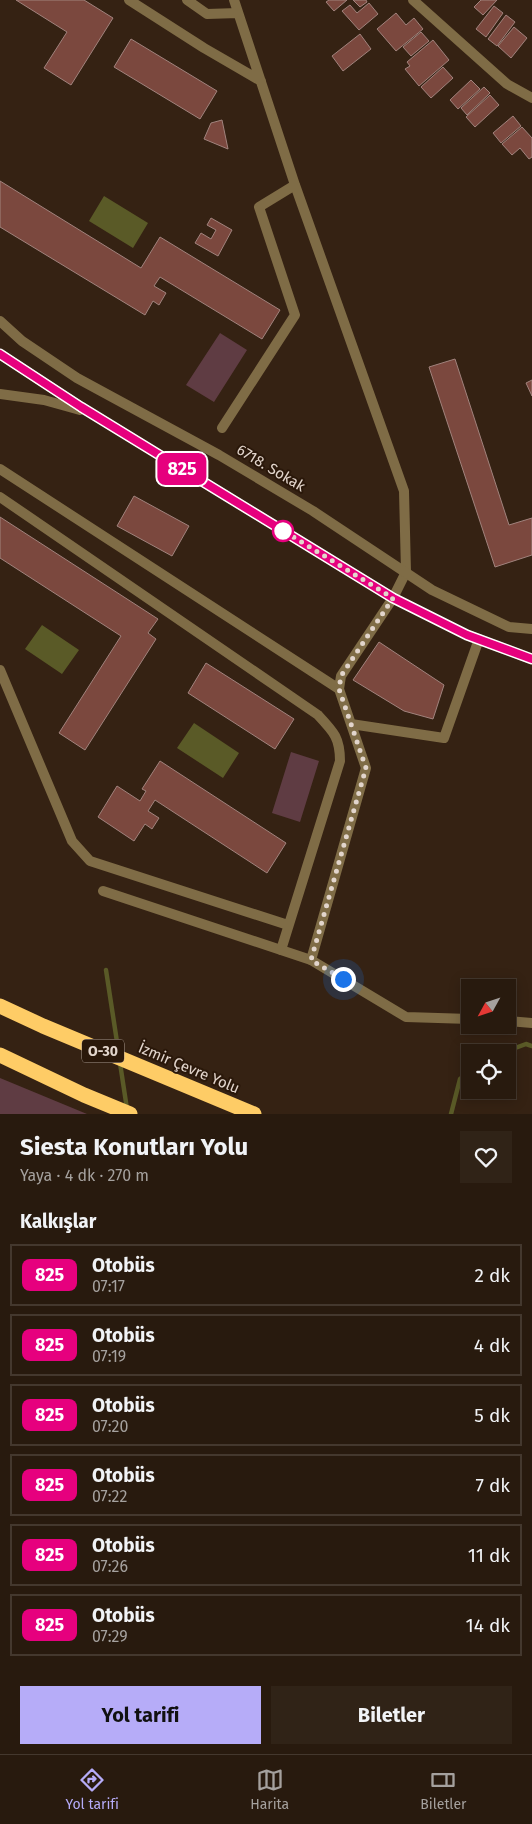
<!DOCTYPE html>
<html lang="tr">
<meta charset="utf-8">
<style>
:root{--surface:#281a0e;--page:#302317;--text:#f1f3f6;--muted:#a5a19e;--line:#44382e;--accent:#b6acf8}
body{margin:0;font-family:"Fira Sans",sans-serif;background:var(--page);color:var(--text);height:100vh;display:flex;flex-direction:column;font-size:19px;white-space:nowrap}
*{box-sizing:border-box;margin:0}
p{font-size:16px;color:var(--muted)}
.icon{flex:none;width:28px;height:28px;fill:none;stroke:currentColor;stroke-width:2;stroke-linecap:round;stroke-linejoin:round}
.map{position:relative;height:1114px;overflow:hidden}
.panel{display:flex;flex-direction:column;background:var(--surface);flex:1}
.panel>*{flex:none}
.badge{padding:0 10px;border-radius:8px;font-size:18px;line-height:32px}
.needle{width:32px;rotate:230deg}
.tools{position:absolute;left:461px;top:979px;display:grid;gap:10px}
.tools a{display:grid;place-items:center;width:55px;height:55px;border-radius:0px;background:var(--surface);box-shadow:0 2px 12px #0003,0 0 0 1px var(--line);font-size:25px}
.you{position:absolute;width:25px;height:25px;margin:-12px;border:4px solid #fff;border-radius:50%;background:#1a73e8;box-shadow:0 0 0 8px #1a73e833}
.map>.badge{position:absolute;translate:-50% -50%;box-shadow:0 0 0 2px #fff}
h2{padding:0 20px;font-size:19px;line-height:45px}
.round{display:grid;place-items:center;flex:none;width:52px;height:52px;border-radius:0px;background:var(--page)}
.summary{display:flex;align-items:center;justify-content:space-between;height:85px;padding:0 20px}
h1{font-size:24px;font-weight:700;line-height:38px}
.cta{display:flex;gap:10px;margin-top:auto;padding:10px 20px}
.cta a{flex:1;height:58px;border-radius:0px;background:var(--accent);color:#111;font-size:20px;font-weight:700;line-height:58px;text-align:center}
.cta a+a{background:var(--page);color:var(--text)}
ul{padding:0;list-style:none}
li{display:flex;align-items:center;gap:15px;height:62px;margin:0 10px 8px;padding:0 10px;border:2px solid var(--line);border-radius:0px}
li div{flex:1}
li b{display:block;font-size:19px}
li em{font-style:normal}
li .badge{min-width:55px;font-weight:700;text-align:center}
.menu{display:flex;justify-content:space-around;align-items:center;height:70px;border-top:1px solid var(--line);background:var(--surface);font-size:14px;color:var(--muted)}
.menu a{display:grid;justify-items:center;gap:2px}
.menu .selected{color:var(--accent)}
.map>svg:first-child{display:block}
</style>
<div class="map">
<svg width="532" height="1114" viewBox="0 0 532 1114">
<rect width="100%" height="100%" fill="#352213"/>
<!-- green -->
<path fill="#5f3c43" d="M 220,333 L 247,350 L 214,402 L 186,385 Z
M 291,752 L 319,761 L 300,822 L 272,813 Z
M 0,1078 L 87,1114 L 0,1114 Z"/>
<!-- water -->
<path fill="#5a5a27" d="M 104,196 L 148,223 L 133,248 L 89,221 Z
M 42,625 L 79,650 L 62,674 L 25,649 Z
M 194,723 L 239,753 L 223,778 L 177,748 Z"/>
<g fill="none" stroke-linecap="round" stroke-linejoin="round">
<!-- stream -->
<path stroke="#5a5a27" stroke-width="4.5" d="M 106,970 L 119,1055
M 504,1052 L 526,1044 L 532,1046
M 120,1063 L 127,1109
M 451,1114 L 460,1079 L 470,1071"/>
</g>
<!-- building -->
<path fill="#7b483e" stroke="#a1837d" d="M 16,0 L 84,0 L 113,18 L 71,85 L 44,68 L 67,32 Z
M 329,0 L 347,0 L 334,11 L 326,2 Z
M 353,0 L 366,0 L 367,2 L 360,7 Z
M 481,0 L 497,0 L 483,15 L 474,7 Z
M 369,3 L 378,14 L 359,30 L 342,11 L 350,5 L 357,13 Z
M 494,6 L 503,13 L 486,37 L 476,29 Z
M 396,13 L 406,25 L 414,18 L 423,29 L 396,51 L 377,29 Z
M 506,15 L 515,22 L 497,46 L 488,39 Z
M 514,27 L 527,38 L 511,58 L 498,46 Z
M 421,32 L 429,41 L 411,56 L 403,47 Z
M 360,34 L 371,49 L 343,71 L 332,56 Z
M 131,39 L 217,91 L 200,119 L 114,67 Z
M 433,40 L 449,60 L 419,86 L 405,69 L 410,66 L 407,62 Z
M 443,67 L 453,78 L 431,98 L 421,87 Z
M 471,80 L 480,89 L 458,109 L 450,100 Z
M 484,87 L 490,93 L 467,115 L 461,108 Z
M 490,95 L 499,105 L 475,127 L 466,117 Z
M 513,116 L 521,126 L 501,143 L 493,133 Z
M 222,120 L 228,149 L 204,139 L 211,123 Z
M 522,127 L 532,138 L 532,157 L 529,159 L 520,148 L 512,155 L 502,144 Z
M 0,181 L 141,268 L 160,237 L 280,310 L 262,339 L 160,277 L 154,286 L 166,293 L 159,305 L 153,301 L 145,315 L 0,227 Z
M 211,218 L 232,230 L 218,256 L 195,243 L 201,233 L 211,239 L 216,230 L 207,225 Z
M 455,359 L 509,525 L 532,518 L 532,555 L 495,567 L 429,367 Z
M 532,380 L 532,396 L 526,383 Z
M 134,496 L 189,526 L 172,556 L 117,526 Z
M 0,517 L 158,619 L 148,633 L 156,639 L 85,750 L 59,733 L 121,636 L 0,558 Z
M 379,642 L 444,685 L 433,719 L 404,711 L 353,680 Z
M 206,663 L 294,719 L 275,749 L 188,693 Z
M 160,761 L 286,843 L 267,873 L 155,800 L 148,811 L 159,818 L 152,829 L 145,824 L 134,841 L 98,817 L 117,786 L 140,801 L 146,791 L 142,789 Z"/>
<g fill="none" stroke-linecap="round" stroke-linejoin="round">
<!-- minor -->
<path stroke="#7f6c46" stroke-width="10" d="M 129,0 L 204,48 L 261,81
M 187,0 L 207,14 L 238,13
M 234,0 L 295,185 L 404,491 L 406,572 L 393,598 L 341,676 L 339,689
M 413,0 L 507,84 L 532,98
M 222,428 L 295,315 L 259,207 L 295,185
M 0,469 L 339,689 L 366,768 L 311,960
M 0,497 L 318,715 C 334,732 340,738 340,761 L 281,950
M 0,670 L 72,841 L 90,861 L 288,925
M 351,724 L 444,738 L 479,639"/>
<!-- tertiary -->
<path stroke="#7f6c46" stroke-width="10" d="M 0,321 L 22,341 L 77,378 L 219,455 L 313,511 L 432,590 L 509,627 L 532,629
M 0,354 L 81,407 L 393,598 L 467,635 L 532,659
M 0,394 L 44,400 L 80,410
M 103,891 L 311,960 L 406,1017 L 470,1019
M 508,1021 L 532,1023"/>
<!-- motorway -->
<path stroke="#fecc66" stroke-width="15" d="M 0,1006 L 43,1026 L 254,1114
M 0,1055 L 84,1095 L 130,1114"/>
</g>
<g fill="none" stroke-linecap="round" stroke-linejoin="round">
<defs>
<path id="line" d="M 0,354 L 81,407 L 393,598 L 467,635 L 532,659"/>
</defs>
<!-- line casing -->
<use href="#line" stroke="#fff" stroke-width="11"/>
<!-- line -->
<use href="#line" stroke="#e6007e" stroke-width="8"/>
<!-- walk -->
<path stroke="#e2d5cc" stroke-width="5" stroke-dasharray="0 9" d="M 283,531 L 277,527 L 393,598 L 341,676 L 339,689 L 366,768 L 311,960 L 343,979"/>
</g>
<!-- markers -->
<circle fill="#fff" stroke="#e6007e" stroke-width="2.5" cx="283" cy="531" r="10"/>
<g text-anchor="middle" stroke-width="4" stroke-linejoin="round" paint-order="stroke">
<!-- shield labels -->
<rect fill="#2a180a" stroke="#ab9c92" stroke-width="1" x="82" y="1039.5" width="42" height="23" rx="4"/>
<g font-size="14" font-weight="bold" fill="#e2d5cc">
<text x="103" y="1056">O-30</text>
</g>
<!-- street labels -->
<g font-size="15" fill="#e2d5cc" stroke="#2a180a">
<text transform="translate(271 468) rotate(31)" y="5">6718. Sokak</text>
<text transform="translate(189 1068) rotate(23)" y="5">İzmir Çevre Yolu</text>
</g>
</g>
</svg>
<div class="tools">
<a><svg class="needle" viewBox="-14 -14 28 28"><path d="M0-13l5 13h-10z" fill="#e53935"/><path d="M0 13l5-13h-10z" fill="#a5a19e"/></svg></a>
<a><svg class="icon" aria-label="locate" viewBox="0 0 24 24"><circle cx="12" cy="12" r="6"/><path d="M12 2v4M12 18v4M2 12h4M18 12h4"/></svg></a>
</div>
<div class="you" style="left:343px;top:979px"></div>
<b class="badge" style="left:182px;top:469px;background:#e6007e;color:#fff">825</b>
</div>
<section class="panel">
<div class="summary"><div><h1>Siesta Konutları Yolu</h1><p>Yaya · 4 dk · 270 m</p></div><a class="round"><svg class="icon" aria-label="heart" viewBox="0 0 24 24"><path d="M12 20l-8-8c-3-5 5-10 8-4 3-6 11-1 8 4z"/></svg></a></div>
<h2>Kalkışlar</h2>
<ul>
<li><span class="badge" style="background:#e6007e;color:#fff">825</span><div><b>Otobüs</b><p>07:17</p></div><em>2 dk</em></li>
<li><span class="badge" style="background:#e6007e;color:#fff">825</span><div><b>Otobüs</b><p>07:19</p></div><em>4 dk</em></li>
<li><span class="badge" style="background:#e6007e;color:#fff">825</span><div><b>Otobüs</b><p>07:20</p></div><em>5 dk</em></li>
<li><span class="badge" style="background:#e6007e;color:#fff">825</span><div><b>Otobüs</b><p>07:22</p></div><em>7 dk</em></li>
<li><span class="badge" style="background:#e6007e;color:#fff">825</span><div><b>Otobüs</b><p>07:26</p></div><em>11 dk</em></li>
<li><span class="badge" style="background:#e6007e;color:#fff">825</span><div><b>Otobüs</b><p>07:29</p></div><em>14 dk</em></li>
</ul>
<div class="cta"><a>Yol tarifi</a><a>Biletler</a></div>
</section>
<nav class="menu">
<a class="selected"><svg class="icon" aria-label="directions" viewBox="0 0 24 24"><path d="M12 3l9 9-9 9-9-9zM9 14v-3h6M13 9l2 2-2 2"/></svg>Yol tarifi</a>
<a><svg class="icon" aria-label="map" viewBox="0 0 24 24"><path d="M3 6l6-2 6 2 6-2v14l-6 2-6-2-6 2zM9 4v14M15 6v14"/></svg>Harita</a>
<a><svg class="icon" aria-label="tickets" viewBox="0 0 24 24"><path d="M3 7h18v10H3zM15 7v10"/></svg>Biletler</a>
</nav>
